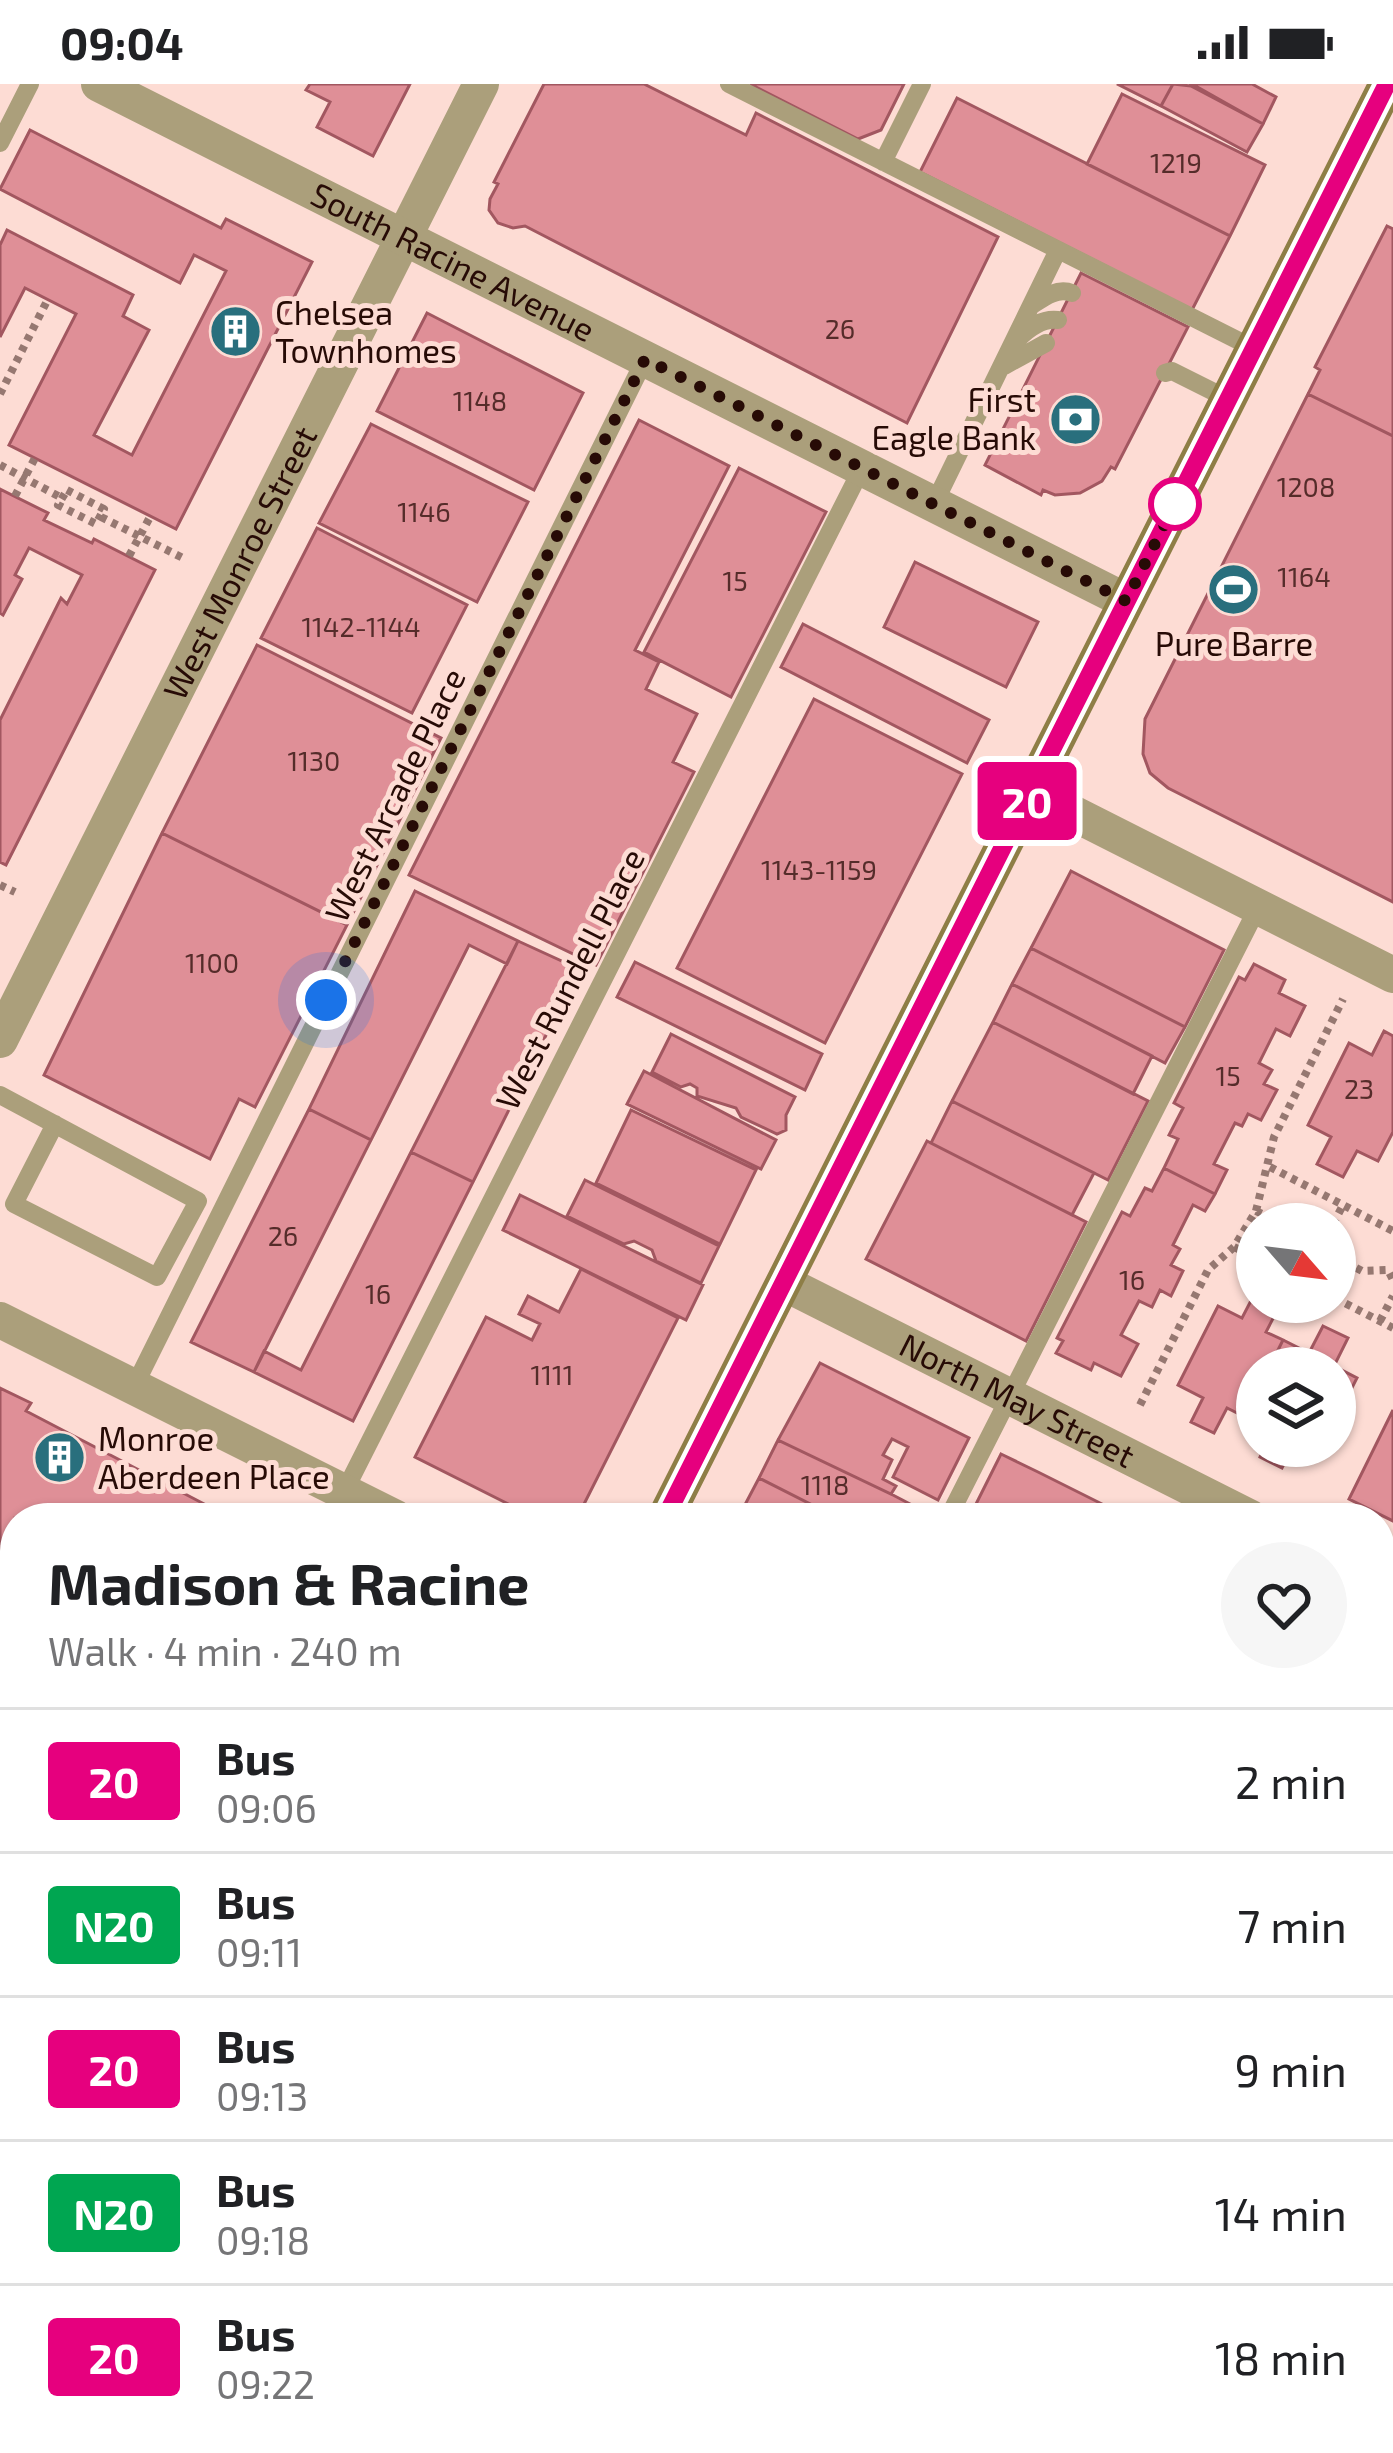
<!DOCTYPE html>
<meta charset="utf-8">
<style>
:root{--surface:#fff;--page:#f6f6f6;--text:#202124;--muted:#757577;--line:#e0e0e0}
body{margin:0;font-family:"Exo 2",sans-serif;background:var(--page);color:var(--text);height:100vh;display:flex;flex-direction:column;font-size:45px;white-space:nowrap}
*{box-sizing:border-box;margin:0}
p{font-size:39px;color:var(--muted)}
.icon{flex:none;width:66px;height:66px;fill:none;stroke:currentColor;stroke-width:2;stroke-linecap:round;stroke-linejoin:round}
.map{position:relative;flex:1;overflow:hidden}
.details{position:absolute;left:0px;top:1419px;width:1395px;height:951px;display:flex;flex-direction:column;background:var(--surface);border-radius:48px 48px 0 0;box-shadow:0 3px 9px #0004}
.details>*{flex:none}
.badge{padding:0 24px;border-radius:9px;font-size:42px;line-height:78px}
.needle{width:78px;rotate:118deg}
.tools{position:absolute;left:1236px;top:1119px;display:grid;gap:24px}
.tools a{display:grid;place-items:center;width:120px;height:120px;border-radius:50%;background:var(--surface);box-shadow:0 3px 9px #0004;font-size:60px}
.you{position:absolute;width:60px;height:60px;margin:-30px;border:9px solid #fff;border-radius:50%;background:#1a73e8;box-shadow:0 0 0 18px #1a73e833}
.map>.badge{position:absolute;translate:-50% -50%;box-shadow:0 0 0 6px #fff}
.round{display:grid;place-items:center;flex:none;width:126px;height:126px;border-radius:63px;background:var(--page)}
.head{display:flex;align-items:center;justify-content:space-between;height:204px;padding:0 48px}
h1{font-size:57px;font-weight:700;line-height:90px}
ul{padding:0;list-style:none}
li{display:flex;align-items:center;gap:36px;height:144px;padding:0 48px;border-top:3px solid var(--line)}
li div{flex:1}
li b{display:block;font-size:45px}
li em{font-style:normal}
li .badge{min-width:132px;font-weight:700;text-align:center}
.status{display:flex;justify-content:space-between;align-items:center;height:84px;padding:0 60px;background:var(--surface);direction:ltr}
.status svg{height:33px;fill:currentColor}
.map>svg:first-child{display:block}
</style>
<div class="status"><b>09:04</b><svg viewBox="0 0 49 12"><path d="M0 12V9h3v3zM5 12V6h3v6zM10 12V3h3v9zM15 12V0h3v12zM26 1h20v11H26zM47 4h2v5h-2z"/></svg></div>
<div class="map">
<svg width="1393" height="2369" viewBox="0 0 1393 2369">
<rect width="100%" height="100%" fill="#fddcd4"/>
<!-- building -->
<path fill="#df8f97" stroke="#a25760" stroke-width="3" d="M 310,0 L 410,0 L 373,72 L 317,43 L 330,18 L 306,6 Z
M 544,0 L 644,0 L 746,51 L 756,29 L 998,153 L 907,339 L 525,142 L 513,144 L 498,139 L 489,126 L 490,115 L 498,100 L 494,98 Z
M 750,0 L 904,0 L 881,46 L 858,55 Z
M 1117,0 L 1173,0 L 1161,22 Z
M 1173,0 L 1191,2 L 1263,40 L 1247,68 L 1161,22 Z
M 1192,0 L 1252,0 L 1276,13 L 1263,40 Z
M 1122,10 L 1265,81 L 1230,152 L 1087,80 Z
M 957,14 L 1230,152 L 1192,226 L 920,88 Z
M 30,46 L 221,144 L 226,135 L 312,178 L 176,445 L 9,361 L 76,230 L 25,204 L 0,253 L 0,161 L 7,146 L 133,211 L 123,232 L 149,246 L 94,351 L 132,371 L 226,187 L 194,171 L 180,199 L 0,105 Z
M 1387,142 L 1393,145 L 1393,352 L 1308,310 L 1320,286 L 1315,283 Z
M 1081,189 L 1188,243 L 1115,385 L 1111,383 L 1102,397 L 1080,409 L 1055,411 L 1043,406 L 1041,411 L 985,381 Z
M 427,229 L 583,309 L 534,406 L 377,327 Z
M 1308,310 L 1393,352 L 1393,818 L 1168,704 L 1150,689 L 1143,670 L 1145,635 Z
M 639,336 L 729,382 L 635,566 L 659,578 L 646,605 L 697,630 L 673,678 L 694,688 L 596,881 L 409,791 Z
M 371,340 L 528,418 L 477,518 L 319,439 Z
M 739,384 L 826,428 L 731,613 L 644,568 Z
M 0,405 L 48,429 L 44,436 L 92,459 L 94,455 L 155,486 L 6,781 L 0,778 L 0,636 L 61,514 L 67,520 L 82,491 L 29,464 L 15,491 L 22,495 L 3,531 L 0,529 Z
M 317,444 L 467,521 L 412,629 L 261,554 Z
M 915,478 L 1038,538 L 1006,603 L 884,543 Z
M 803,540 L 989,636 L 967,679 L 781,583 Z
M 257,561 L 441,654 L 347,841 L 162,749 Z
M 814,615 L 962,690 L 825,959 L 677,884 Z
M 162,749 L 347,841 L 255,1023 L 239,1015 L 210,1075 L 44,991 Z
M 1071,787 L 1224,866 L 1185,943 L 1031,864 Z
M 415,807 L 518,857 L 507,880 L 469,861 L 371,1056 L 309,1025 Z
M 518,857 L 579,885 L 473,1098 L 411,1068 Z
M 1031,864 L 1185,943 L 1165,979 L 1012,900 Z
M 635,878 L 822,970 L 805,1006 L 617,913 Z
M 1254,880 L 1285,896 L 1279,909 L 1305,922 L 1290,952 L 1276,945 L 1259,979 L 1272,986 L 1264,1000 L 1277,1006 L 1261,1036 L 1248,1030 L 1242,1042 L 1235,1039 L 1214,1080 L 1227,1086 L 1215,1110 L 1164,1084 L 1178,1055 L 1169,1051 L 1183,1024 L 1174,1019 L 1239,893 L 1245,896 Z
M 1012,900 L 1152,972 L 1133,1010 L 993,938 Z
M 993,938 L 1148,1017 L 1108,1096 L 952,1017 Z
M 1384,947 L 1393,952 L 1393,1048 L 1378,1077 L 1357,1067 L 1343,1093 L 1317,1080 L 1331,1053 L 1308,1041 L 1349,959 L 1372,971 Z
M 671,950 L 795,1013 L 786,1031 L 786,1046 L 777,1050 L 741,1033 L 736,1024 L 697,1012 L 697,1004 L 690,1000 L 681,1003 L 652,988 Z
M 644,987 L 776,1056 L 761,1085 L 627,1020 Z
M 952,1017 L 1094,1089 L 1072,1131 L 931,1059 Z
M 309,1025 L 371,1056 L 254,1288 L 191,1258 Z
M 631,1026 L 756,1086 L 720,1160 L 596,1099 Z
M 927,1057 L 1086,1138 L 1026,1257 L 866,1175 Z
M 411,1068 L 473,1098 L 353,1337 L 254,1288 L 264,1267 L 301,1286 Z
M 1164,1084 L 1215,1110 L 1205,1127 L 1193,1121 L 1173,1161 L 1180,1165 L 1171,1181 L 1183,1187 L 1171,1212 L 1160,1206 L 1152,1223 L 1139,1217 L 1121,1251 L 1138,1260 L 1121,1292 L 1094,1279 L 1091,1286 L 1056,1269 L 1063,1257 L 1057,1254 L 1122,1128 L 1130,1132 L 1145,1104 L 1152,1107 Z
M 585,1096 L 719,1162 L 701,1199 L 656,1177 L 652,1166 L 634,1157 L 624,1160 L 567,1132 Z
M 520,1111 L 703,1201 L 686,1236 L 503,1146 Z
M 581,1185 L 678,1234 L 577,1434 L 536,1434 L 415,1373 L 486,1233 L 532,1256 L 540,1240 L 519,1230 L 528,1212 L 559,1228 Z
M 1256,1207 L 1257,1218 L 1281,1219 L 1266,1248 L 1283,1256 L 1269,1284 L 1257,1284 L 1257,1308 L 1245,1333 L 1227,1324 L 1214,1349 L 1191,1338 L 1203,1314 L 1178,1301 L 1218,1222 L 1242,1234 Z
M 1323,1242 L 1348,1254 L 1334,1282 L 1357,1294 L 1335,1337 L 1335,1284 L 1269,1284 L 1283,1256 L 1309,1269 Z
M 820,1279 L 969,1354 L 938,1416 L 893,1393 L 908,1363 L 892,1355 L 883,1371 L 892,1376 L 883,1395 L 896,1402 L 891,1410 L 778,1356 Z
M 0,1304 L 31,1319 L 26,1327 L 231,1434 L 15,1434 L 15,1523 L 0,1516 Z
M 1393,1326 L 1393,1437 L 1349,1415 Z
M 778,1356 L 891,1410 L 933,1432 L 838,1434 L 759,1394 Z
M 1265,1362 L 1293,1362 L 1282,1384 L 1260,1373 Z
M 1001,1370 L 1038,1388 L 1130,1434 L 969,1434 Z
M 759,1394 L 838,1434 L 738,1434 Z
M 1380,1562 L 1393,1568 L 1393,1665 L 1380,1658 Z
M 0,1588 L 15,1596 L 15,1823 L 0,1815 Z
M 1380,1664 L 1393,1671 L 1393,1733 L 1380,1759 Z
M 2,1858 L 15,1868 L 15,1901 L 0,1893 Z
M 0,1893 L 15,1901 L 15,1943 L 0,1935 Z
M 0,1935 L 15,1943 L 15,1983 L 0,1975 Z
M 0,1975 L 15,1983 L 15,2001 L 2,2026 Z
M 15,2172 L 15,2355 L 129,2355 L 122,2369 L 0,2369 L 0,2200 Z
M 1380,2178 L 1393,2185 L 1393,2369 L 1238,2369 L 1245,2355 L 1380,2355 Z
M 287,2355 L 330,2355 L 357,2369 L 279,2369 Z
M 346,2355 L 465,2355 L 458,2369 L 374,2369 Z
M 479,2355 L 524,2355 L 517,2369 L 471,2369 Z
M 780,2355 L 1087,2355 L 1080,2369 L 809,2369 Z"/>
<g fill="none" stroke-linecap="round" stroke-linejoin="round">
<!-- path -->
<path stroke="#967871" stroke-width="8" stroke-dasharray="6 6" stroke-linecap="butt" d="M 0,310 L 48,215
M 0,381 L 62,414
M 67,406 L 104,425 L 96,440 L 58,421 Z
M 15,412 L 35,374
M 101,433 L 185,475
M 129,472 L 150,433
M 0,801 L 15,808
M 1270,1083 L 1393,1147
M 1256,1127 L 1282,1140
M 1333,1140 L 1343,1121
M 1234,1163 L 1257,1174
M 1335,1173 L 1362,1187 L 1388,1186 L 1393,1196
M 1335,1214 L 1393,1244
M 1380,1237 L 1393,1212
M 1140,1321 L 1208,1186 L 1234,1163 L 1256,1127 L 1274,1053 L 1343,915
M 0,1545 L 15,1553
M 0,1574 L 6,1576 L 15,1556"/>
<!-- service -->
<path stroke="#ab9f7b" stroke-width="18" d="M 729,0 L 1253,264
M 0,59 L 30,0
M 883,78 L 922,0
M 1031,222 C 1043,214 1057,203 1072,209
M 1018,255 C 1029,244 1042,234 1058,236
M 1004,282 L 1046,259
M 1165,289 L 1172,287 L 1228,315
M 934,420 L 1058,166
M 0,1011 L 198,1117 L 157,1193 L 14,1120 L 55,1040
M 134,1303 L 645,275
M 331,1434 L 862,384
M 948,1434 L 1258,823
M 0,2088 L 15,2058
M 747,2369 L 754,2355"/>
<!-- minor -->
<g stroke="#ab9f7b" stroke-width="36">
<path id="s1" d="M 0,956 L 481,0"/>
<path id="s2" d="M 784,1199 L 1251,1434"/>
<path d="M 0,1236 L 396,1434"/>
<path d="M 1380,1499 L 1393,1505"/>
<path d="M 1380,2113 L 1393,2119"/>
<path d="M 637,2355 L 664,2369"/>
</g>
<!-- tertiary -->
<g stroke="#ab9f7b" stroke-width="36">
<path id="s3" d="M 99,0 L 1126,517"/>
<path d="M 1031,708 L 1393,891"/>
<path d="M 1380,1936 L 1393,1910"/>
<path d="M 1163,2369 L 1170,2355"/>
</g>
<!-- secondary -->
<path stroke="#8e7e46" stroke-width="36" d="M 665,1434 L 1387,0
M 194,2369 L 201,2355"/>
</g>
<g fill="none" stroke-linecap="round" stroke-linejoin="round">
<defs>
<path id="line" d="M 665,1434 L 1387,0"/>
</defs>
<!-- line casing -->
<use href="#line" stroke="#fff" stroke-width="27"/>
<!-- line -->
<use href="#line" stroke="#e6007e" stroke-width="18"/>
<!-- walk -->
<path stroke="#270b06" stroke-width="12" stroke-dasharray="0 21.6" d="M 326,916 L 645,275 L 1126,517 L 1175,420"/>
</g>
<!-- icons -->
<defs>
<symbol id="building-disc" viewBox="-11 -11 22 22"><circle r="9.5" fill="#296f7d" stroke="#fddcd4"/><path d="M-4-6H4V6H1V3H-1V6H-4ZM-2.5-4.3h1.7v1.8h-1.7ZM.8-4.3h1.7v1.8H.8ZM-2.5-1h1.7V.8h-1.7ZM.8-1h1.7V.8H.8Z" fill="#fff"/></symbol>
<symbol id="bank-disc" viewBox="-11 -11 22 22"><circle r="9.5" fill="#296f7d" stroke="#fddcd4"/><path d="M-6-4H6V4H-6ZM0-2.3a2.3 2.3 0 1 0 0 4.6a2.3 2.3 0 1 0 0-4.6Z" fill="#fff"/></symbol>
<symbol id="stadium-disc" viewBox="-11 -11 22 22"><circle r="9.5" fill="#296f7d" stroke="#fddcd4"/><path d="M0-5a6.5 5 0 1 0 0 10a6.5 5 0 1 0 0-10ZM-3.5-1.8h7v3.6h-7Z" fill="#fff"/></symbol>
</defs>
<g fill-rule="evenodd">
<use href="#building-disc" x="206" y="218" width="59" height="59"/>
<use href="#bank-disc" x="1046" y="306" width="59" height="59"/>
<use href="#stadium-disc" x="1204" y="476" width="59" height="59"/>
<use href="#building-disc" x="30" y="1344" width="59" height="59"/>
</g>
<!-- markers -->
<circle fill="#fff" stroke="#e6007e" stroke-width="6" cx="1175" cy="420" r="24"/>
<g text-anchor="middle" stroke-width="10" stroke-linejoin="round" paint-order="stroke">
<!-- number labels -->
<g font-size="27" fill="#552c2a">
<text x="1176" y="89">1219</text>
<text x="840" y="255">26</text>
<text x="480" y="327">1148</text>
<text x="1306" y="413">1208</text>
<text x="424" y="438">1146</text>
<text x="1304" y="503">1164</text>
<text x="735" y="507">15</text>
<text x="361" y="553">1142-1144</text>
<text x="314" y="687">1130</text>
<text x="819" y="796">1143-1159</text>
<text x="212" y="889">1100</text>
<text x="1228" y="1002">15</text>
<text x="1359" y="1015">23</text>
<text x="283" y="1162">26</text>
<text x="1132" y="1206">16</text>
<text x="378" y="1220">16</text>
<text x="552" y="1301">1111</text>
<text x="825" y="1411">1118</text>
</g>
<!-- street labels -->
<g font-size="33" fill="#270b06" stroke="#fddcd4">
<text dy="12" stroke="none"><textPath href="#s3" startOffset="396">South Racine Avenue</textPath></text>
<text dy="12" stroke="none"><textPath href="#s1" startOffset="534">West Monroe Street</textPath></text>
<text transform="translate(395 711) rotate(-64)" y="12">West Arcade Place</text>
<text transform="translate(570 895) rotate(-63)" y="12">West Rundell Place</text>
<text dy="12" stroke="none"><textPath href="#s2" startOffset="261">North May Street</textPath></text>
</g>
<!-- poi labels -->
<g font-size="33" fill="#270b06" stroke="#fddcd4" text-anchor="start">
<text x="275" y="241">Chelsea<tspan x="275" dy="38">Townhomes</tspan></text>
<text x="1036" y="328" text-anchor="end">First<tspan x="1036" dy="38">Eagle Bank</tspan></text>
<text x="1234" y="572" text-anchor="middle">Pure Barre</text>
<text x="98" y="1367">Monroe<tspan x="98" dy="38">Aberdeen Place</tspan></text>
</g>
</g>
</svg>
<div class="tools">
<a><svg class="needle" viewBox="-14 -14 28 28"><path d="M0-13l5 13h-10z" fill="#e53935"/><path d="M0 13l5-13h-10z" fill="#757577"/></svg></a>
<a><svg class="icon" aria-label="layers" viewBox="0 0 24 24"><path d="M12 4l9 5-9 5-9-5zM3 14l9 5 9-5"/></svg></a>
</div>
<div class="you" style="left:326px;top:916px"></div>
<b class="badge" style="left:1027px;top:717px;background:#e6007e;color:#fff">20</b>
<section class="details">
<div class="head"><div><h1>Madison &amp; Racine</h1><p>Walk · 4 min · 240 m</p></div><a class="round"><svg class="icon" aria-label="heart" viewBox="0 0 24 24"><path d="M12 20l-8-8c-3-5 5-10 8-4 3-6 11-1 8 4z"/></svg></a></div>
<ul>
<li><span class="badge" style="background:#e6007e;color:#fff">20</span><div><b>Bus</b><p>09:06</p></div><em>2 min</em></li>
<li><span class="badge" style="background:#00a651;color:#fff">N20</span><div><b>Bus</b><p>09:11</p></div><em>7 min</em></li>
<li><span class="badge" style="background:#e6007e;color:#fff">20</span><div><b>Bus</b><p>09:13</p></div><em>9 min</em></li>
<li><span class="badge" style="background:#00a651;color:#fff">N20</span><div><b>Bus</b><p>09:18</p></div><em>14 min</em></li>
<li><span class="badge" style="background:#e6007e;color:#fff">20</span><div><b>Bus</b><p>09:22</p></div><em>18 min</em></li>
</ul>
</section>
</div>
